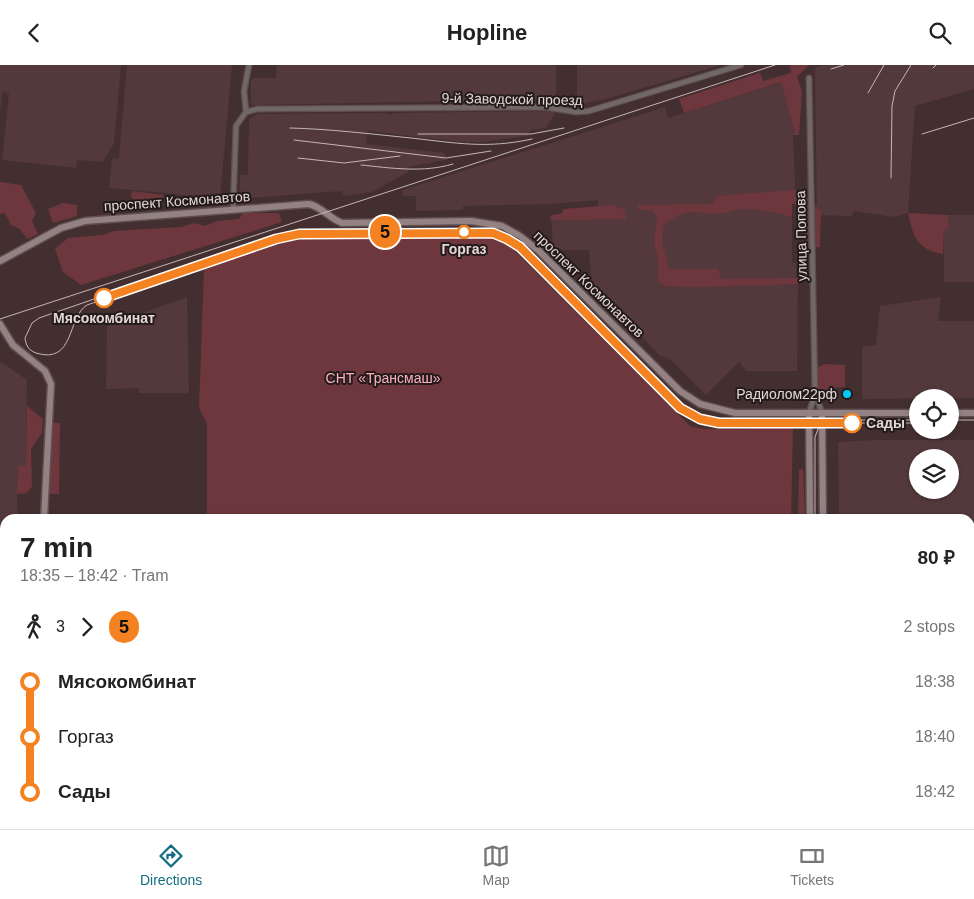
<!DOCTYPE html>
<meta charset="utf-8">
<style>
:root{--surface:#fff;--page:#f2f2f2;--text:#222;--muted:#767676;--line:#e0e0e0;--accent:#136e82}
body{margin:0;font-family:Arial,sans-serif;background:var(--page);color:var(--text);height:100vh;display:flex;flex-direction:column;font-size:19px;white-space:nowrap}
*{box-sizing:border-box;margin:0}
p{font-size:16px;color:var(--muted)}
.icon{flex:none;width:28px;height:28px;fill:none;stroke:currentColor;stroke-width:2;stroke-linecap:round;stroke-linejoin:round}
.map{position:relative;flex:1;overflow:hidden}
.sheet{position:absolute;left:0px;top:449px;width:975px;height:316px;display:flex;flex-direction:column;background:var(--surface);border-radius:15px 15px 0 0;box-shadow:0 1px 4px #0004}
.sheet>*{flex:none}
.badge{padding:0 10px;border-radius:16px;font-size:18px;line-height:32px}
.fabs{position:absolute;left:909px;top:324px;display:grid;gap:10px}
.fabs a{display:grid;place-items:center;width:50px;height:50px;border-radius:50%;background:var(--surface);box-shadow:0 1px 4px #0004;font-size:25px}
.map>.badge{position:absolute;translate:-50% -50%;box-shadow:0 0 0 2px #fff}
.legs{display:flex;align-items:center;gap:8px;height:55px;padding:0 20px;font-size:16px}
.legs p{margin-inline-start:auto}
.overview{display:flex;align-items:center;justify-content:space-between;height:85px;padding:0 20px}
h1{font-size:28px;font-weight:600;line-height:38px}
ul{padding:0 20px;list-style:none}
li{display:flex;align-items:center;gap:18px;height:55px;font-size:19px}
li i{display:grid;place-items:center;width:8px;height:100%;margin:0 6px;background:currentColor}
li i::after{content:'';width:12px;height:12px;margin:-6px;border:4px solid;border-radius:50%;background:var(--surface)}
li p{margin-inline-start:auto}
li:first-child i{background:linear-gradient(#0000 50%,currentColor 0)}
li:last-child i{background:linear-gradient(currentColor 50%,#0000 0)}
header{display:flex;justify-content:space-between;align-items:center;height:65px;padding:0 20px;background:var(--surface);font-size:22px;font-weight:600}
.tab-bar{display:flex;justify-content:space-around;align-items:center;height:70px;border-top:1px solid var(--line);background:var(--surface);font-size:14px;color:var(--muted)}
.tab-bar a{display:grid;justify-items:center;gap:2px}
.tab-bar .on{color:var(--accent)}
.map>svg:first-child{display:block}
</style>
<header><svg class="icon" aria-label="back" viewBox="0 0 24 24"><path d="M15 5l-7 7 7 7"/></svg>Hopline<svg class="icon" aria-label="search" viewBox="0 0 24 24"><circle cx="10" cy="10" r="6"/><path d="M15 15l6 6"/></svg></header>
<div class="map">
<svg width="974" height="764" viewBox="0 0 974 764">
<rect width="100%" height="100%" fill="#432f30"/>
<!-- built -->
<path fill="#53393b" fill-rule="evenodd" d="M 0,0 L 121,0 L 114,78 L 103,97 L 77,95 L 76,103 L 2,95 L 9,29 L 3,26 L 0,46 Z
M 127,0 L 232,0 L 220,133 L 109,123 L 112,93 L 119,94 Z
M 277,0 L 556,0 L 556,34 L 535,34 L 534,38 L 512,35 L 251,40 L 251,15 L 254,13 L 276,13 Z
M 577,0 L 721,0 L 606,34 L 577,40 Z
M 823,0 L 974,0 L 974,24 L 915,41 L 908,148 L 893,152 L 854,146 L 852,151 L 817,150 L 815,3 Z
M 782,17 L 795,67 L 793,70 L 796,139 L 792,139 L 792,198 L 796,198 L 796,212 L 798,213 L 797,306 L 746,306 L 739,297 L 706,330 L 670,294 L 659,290 L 591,217 L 589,185 L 563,185 L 553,181 L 551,150 L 598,148 L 598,135 L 551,139 L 463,141 L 463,145 L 416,146 L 416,131 L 403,131 L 403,125 L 665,42 L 668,53 Z
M 556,46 L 546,63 L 531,65 L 527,71 L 482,77 L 461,77 L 368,66 L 366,79 L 445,88 L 445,95 L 408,102 L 408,107 L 372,127 L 345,131 L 341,126 L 239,134 L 240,110 L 248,110 L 249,54 L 257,49 L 386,48 L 389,50 L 394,48 Z
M 948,150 L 974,150 L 974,217 L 944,217 L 944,164 L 948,164 Z
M 187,232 L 189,328 L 139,328 L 139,323 L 106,324 L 107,261 Z
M 941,232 L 938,256 L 974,256 L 974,333 L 862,334 L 862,282 L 876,280 L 880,241 Z
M 0,298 L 3,298 L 27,315 L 26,401 L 18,401 L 17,440 L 19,454 L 5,454 L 5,530 L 0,530 Z
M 874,375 L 974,375 L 974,683 L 970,683 L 970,454 L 872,454 L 872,450 L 839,450 L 838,377 ZM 918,392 L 950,392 L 950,425 L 918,425 Z
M 0,548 L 5,548 L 5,651 L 0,650 Z
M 608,760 L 646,760 L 688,764 L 609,764 Z"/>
<!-- green -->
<path fill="#6e373d" d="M 790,0 L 809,0 L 797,12 L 802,26 L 799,70 L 793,70 L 795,67 L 781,17 L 684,48 L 679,34 L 760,8 L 763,16 L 791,8 Z
M 0,117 L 21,120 L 36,148 L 32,156 L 38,169 L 27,174 L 20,164 L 11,160 L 5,148 L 0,149 Z
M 795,125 L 806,131 L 821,146 L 820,182 L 808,183 L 804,154 L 795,139 L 792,139 L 792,152 C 773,147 753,142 733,145 C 729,146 726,148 722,148 C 693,150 689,139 663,161 L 662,177 L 669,204 L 718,204 L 721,214 L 798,213 L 798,219 L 696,222 L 665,221 L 658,216 L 658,192 L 654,179 L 657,153 L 652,146 L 638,144 L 638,140 L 714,139 L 716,131 Z
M 132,126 L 164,130 L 162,138 L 144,141 L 131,132 Z
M 63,138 L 77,140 L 77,151 L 53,158 L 48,144 Z
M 613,140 L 625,145 L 626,154 L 550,155 L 551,150 L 561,149 L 564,144 Z
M 243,148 L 279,148 L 282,157 L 81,220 L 63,207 L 55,184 L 68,173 L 103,170 L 114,166 L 181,162 L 194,158 L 205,161 L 217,156 L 239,154 Z
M 908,148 L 948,150 L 948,164 L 944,165 L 943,189 C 917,185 913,171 908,148 Z
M 347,171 L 458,171 L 493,172 L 506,177 L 691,362 L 705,364 L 793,363 L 791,454 L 207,454 L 207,359 L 199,343 L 204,204 L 285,174 L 341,174 Z
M 824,299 L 845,300 L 845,322 L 832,323 L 832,334 L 818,332 L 817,303 Z
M 27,341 L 43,354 L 42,368 L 31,384 L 32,421 L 27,428 L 17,429 L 18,401 L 26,401 Z
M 50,358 L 60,358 L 59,429 L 48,429 Z
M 803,403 L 805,454 L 798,454 L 799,405 Z
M 0,650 L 5,651 L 5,760 L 18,760 L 17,764 L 0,764 Z
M 74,760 L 209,760 L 208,764 L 74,764 Z"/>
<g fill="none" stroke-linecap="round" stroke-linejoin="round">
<defs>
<path id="street" d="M 809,13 L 815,329 L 809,348
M 246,47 L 257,44 L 545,42 L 576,47 L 589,46 L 741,0
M 246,47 L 244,26 L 249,0
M 233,145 L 236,61 L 246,47
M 816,330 L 822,348
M 0,544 L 5,544
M 581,760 L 584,764
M 250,764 L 250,760
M 385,764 L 392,760"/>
<path id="secondary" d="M 0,196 L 61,163 L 85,156 L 309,139 C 322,142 329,153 342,158 L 471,156 L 502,161 L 520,171 L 539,186 L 680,326 L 700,339 L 735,348 L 918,348
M 0,259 L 13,280 L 45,306 L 51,319 L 44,454
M 809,348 L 810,454
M 822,348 L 823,454
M 950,348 L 974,348
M 32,764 L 32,760
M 799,764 L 800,760
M 812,764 L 813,760"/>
</defs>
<!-- street casing -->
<use href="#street" stroke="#604d4e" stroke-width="7"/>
<!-- secondary casing -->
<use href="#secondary" stroke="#604d4e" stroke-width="9"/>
<!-- street -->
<use href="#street" stroke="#716767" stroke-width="4.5"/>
<!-- secondary -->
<use href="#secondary" stroke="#938283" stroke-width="6"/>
<!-- tram -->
<path stroke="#c5b6b7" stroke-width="1" d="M 918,355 L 719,355 L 701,352 L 682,341 L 521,180 L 501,168 L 484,164 L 312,165 L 286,168 L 39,253 L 32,258 L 25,273 C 26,280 28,285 36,288 C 75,300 67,252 87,240 L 287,171 L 312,168 L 484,167 L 500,171 L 519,182 L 680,343 L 700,354 L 719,358 L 918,358
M 950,355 L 974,355
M 815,454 L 815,372 L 818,364 L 828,357
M 804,764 L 805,760"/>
<!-- rail -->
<path stroke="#c5b6b7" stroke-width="1" d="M 933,3 L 936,0
M 831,4 L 844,0
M 868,28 L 884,0
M 290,63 C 330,64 371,69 411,73 C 456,78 487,84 532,74
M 418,69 L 531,69 L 564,63
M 922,69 L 974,53
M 294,75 L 446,93 L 491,86
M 298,93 L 344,98 L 400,91
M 361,100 C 391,103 423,108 453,99
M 891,113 L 892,41 L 895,26 L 911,0
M 0,254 L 775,0"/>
</g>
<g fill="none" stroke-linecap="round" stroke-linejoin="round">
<defs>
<path id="line-1" d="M 104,233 L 276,174 L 299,169 L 493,168 L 507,174 L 520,182 L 680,343 L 700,354 L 719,358 L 852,358"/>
</defs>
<!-- line-1 casing -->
<use href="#line-1" stroke="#fff" stroke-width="11"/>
<!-- line-1 -->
<use href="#line-1" stroke="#f58220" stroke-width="8"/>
</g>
<!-- markers -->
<g fill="#fff" stroke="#f58220" stroke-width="2.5">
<circle cx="464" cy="167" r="6"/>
<circle cx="104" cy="233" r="9"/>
<circle cx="852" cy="358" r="9"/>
</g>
<circle fill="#00cbf8" stroke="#231a1b" stroke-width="2" cx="847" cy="329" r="5"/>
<g text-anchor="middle" stroke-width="4" stroke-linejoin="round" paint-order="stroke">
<!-- street labels -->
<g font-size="14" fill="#e5d7d8" stroke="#231a1b">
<text transform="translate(512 34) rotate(1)" y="5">9-й Заводской проезд</text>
<text transform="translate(177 136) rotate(-4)" y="5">проспект Космонавтов</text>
<text transform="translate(801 171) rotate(-91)" y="5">улица Попова</text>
<text transform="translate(589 219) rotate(44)" y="5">проспект Космонавтов</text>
</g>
<!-- stop labels -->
<g font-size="14" font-weight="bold" fill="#e5d7d8" stroke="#231a1b">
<text x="464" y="189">Горгаз</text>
<text x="104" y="258">Мясокомбинат</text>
<text x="866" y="363" text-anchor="start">Сады</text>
</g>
<!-- park labels -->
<g font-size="14" fill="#fcb2b8" stroke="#231a1b">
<text x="383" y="318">СНТ «Трансмаш»</text>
</g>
<!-- poi labels -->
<g font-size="14" fill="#e5d7d8" stroke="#231a1b" text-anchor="end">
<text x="837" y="334">Радиолом22рф</text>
</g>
</g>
</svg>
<div class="fabs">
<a><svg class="icon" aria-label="locate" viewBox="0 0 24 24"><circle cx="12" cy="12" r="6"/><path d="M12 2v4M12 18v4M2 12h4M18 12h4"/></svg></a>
<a><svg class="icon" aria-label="layers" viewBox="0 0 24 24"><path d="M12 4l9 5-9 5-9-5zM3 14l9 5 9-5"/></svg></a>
</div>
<b class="badge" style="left:385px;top:167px;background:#f58220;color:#111">5</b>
<section class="sheet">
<div class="overview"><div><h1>7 min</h1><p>18:35 – 18:42 · Tram</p></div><b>80 ₽</b></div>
<div class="legs"><svg class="icon" aria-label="walk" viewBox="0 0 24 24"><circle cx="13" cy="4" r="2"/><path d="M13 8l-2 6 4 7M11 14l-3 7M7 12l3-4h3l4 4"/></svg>3<svg class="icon" aria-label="forward" viewBox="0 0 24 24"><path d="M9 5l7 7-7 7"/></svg><b class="badge" style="background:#f58220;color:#111">5</b><p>2 stops</p></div>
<ul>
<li><i style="color:#f58220"></i><b>Мясокомбинат</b><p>18:38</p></li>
<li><i style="color:#f58220"></i><span>Горгаз</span><p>18:40</p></li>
<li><i style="color:#f58220"></i><b>Сады</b><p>18:42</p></li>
</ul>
</section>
</div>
<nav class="tab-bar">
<a class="on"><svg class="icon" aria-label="directions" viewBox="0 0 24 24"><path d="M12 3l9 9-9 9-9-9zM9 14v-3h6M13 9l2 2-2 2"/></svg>Directions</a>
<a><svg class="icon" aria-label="map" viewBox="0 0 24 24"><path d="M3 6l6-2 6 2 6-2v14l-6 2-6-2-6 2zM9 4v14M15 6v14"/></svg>Map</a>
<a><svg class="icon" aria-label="tickets" viewBox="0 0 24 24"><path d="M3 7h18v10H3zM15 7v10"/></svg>Tickets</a>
</nav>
